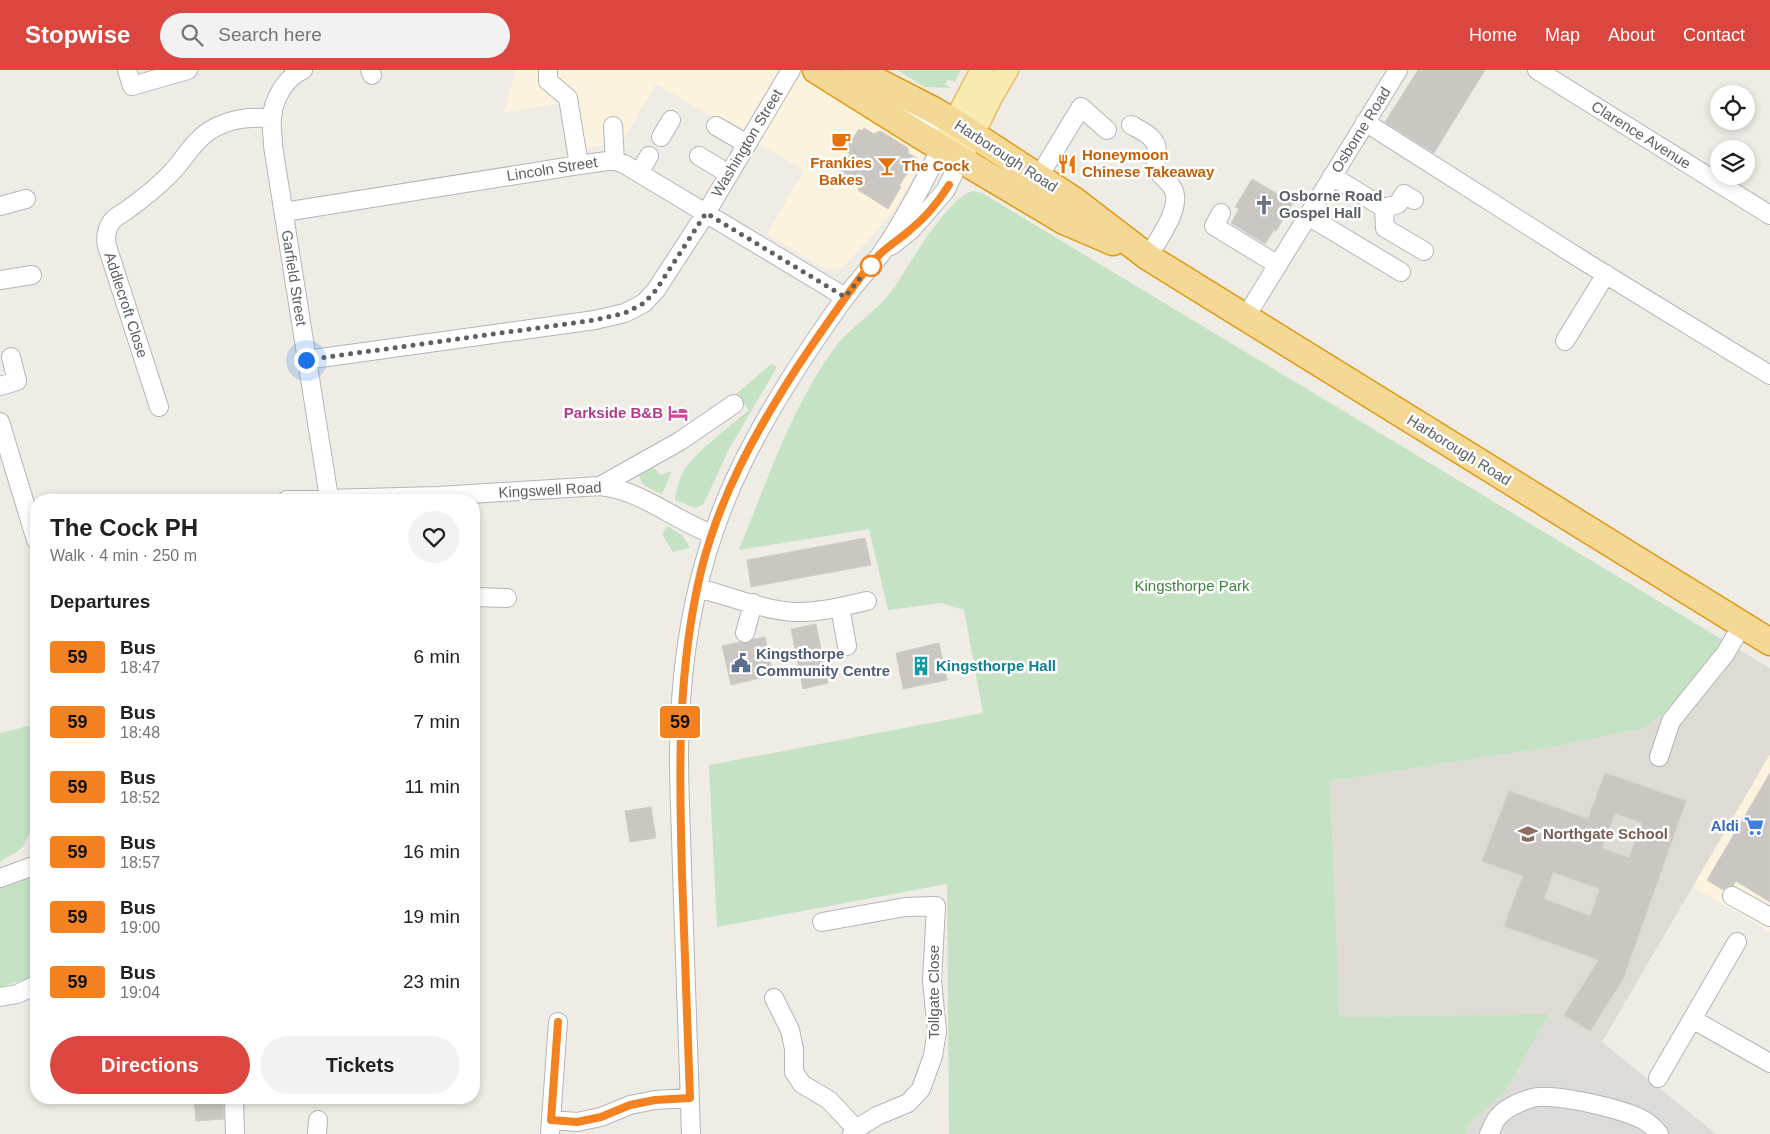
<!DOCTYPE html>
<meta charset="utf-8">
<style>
:root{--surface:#fff;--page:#f2f2f2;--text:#202124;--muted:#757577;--accent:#db463f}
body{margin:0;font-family:Arial,sans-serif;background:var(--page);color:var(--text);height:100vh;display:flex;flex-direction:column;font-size:19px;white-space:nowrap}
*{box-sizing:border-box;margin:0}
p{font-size:16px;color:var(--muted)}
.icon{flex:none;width:28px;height:28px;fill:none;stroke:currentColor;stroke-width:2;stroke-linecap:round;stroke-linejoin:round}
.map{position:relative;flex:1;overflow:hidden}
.details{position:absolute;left:30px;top:424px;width:450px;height:610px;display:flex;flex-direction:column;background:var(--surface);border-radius:20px;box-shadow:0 2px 8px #0003}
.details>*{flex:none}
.badge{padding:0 10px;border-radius:4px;font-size:18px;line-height:32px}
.tools{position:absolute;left:1710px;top:15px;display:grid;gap:10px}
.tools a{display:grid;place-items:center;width:45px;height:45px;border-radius:50%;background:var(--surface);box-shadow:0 2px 8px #0003;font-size:25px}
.you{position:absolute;width:25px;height:25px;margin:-12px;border:4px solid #fff;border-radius:50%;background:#1a73e8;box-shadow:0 0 0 8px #1a73e833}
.map>.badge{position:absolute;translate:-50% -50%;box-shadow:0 0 0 2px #fff}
h2{padding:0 20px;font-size:19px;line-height:45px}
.round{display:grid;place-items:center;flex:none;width:52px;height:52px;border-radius:26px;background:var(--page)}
.summary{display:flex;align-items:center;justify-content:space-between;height:85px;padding:0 20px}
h1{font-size:24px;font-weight:800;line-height:38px}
.action{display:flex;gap:10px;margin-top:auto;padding:10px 20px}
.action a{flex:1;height:58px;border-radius:30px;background:var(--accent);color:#fff;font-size:20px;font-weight:800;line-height:58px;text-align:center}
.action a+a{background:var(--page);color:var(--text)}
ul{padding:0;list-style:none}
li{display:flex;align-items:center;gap:15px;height:65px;padding:0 20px}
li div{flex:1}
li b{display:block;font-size:19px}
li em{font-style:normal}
li .badge{min-width:55px;font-weight:700;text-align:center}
header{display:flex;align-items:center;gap:30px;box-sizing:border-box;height:70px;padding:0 25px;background:var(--accent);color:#fff}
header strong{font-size:24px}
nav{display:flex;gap:28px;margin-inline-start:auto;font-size:18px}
.search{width:350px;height:45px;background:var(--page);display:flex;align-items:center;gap:12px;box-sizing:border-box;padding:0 18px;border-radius:28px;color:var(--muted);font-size:19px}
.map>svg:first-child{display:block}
</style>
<header>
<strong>Stopwise</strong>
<div class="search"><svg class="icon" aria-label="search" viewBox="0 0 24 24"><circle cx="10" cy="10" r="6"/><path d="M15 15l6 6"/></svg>Search here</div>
<nav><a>Home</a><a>Map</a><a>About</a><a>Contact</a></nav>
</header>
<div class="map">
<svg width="1770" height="1064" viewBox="0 0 1770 1064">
<rect width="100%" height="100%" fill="#eeece5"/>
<!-- commercial -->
<path fill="#fbf3dd" d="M 516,0 L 800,0 L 910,69 L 919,77 L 922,83 L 922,89 L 917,101 L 894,141 L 846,194 L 840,198 L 829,200 L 823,198 L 767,164 L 804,100 L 656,14 L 622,72 L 571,81 L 563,33 L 504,42 Z
M 1770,684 L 1770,862 L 1693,817 Z"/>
<!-- industrial -->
<path fill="#dddbd7" d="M 1549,944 L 1602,972 L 1716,1064 L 1465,1064 L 1471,1052 L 1505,1022 Z"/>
<!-- education -->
<path fill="#dedbd4" d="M 1723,570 L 1770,598 L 1770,684 L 1602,972 L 1549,944 L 1340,947 L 1330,711 L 1558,676 L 1644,658 L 1674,636 Z"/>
<!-- green -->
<path fill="#c5e3c4" d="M 897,0 L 961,0 L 955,12 L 948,9 L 945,14 L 951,18 L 925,17 Z
M 974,121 L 982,123 L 1723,570 L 1674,636 L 1644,658 L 1558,676 L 1330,711 L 1340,947 L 1549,944 L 1505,1022 L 1471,1052 L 1465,1064 L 949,1064 L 947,814 L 717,857 L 709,695 L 983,643 L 964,540 L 942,533 L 888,540 L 869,459 L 739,480 C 766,413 789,344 830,284 C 844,263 867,248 884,230 C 890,224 895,216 900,209 C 913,188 951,124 974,121 Z
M 771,294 L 777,297 L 729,379 L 703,435 L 695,438 L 675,430 C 676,421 678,412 682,404 C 691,385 732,355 749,340 L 736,324 Z
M 648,395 L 656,400 L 660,405 L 672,401 L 662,424 C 652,419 640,417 639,404 Z
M 667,456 L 682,465 L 690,478 L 673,482 L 662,464 Z
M 36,654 L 36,760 C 27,762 28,769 24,775 C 19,782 7,787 0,792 L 0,663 Z
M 36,805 L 36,902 L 27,909 L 0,917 L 0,815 Z"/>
<!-- building -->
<path fill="#cac7c2" stroke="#d2cdc4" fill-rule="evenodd" d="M 1418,0 L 1485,0 L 1434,83 L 1385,52 Z
M 864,58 L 874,64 L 880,61 L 884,63 L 908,78 L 908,83 L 917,88 L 899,116 L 901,117 L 888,139 L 858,120 L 859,118 L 837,105 L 850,84 L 845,81 L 859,59 L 862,61 Z
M 1252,109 L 1293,133 L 1276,161 L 1274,160 L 1265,174 L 1231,153 L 1239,139 L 1235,137 Z
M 865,468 L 871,495 L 751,517 L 747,490 Z
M 816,554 L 828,613 L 803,619 L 791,559 Z
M 765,567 L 773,605 L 731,615 L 722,576 L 740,572 L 747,573 L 754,569 Z
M 939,573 L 947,610 L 903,619 L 896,583 Z
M 1605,703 L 1686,731 L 1623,909 L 1590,961 L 1564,945 L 1599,890 L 1504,856 L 1523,806 L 1482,791 L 1509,721 L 1588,749 ZM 1615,743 L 1642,753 L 1629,788 L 1602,778 ZM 1553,802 L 1600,819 L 1590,846 L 1544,829 Z
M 1770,703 L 1770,832 L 1736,811 L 1733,816 L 1727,817 L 1723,820 L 1707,810 Z
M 651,737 L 656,768 L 630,772 L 625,741 Z
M 194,1028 L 223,1028 L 224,1049 L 196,1051 Z"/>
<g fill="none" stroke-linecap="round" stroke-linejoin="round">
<defs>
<path id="minor" d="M 127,0 L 132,16 L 188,0
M 303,0 C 286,7 273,29 272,48 C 271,57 273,67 273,76 L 329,428
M 370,0 L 372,5
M 548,0 L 548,11 L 568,28 L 579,95
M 1537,0 L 1770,145
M 1365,52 L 1587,193 L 1770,305
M 1131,55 C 1142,61 1157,67 1157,81 C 1157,86 1155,92 1156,98 C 1160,106 1169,111 1173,119 C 1183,137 1157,171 1148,187
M 613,56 L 615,91
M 716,56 L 747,74
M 661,67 L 671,50
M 699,86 L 729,104
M 639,103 L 649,86
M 1332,106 L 1384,138 L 1385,158 L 1424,181
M 1038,108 L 1081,37 L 1107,60
M 0,136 L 26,129
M 1384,138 L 1398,134 L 1404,124 L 1414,130
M 284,142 L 579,95 L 607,91 L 615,91 L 624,94 L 845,227
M 1221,143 L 1214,156 L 1278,195
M 1308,146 L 1401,202
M 891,176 L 911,160 L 945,121 L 961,89 L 960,84 L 953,71 L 901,34
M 0,210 L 32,205
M 1245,248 L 1398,0
M 1565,271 L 1606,204
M 306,290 L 595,250 L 625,243 L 644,233 L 656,220 L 706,143 L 791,0
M 0,316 L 17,311 L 11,287
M 159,337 L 107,176 C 105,167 106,160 112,151 C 116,146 122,144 127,140 C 141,130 156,118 168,106 C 183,92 192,72 209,61 C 230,48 249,47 272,48
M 0,352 L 36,470
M 600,416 L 680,371 L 734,334
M 287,430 L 439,426 L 600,416 C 641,420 674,450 712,464
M 698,518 C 726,525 766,541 795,542 C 819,543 843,536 867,531
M 474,527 L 507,528
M 840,537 L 847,576
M 745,563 L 753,533
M 1659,687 L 1671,651 L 1725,584 L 1742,555
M 0,808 L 36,795
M 1732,826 L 1770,847
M 822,852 L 905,837 L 936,836 L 932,911 L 937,961 L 933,986 L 921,1019 L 908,1033 L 877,1046 L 856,1059 L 852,1064
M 0,927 L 17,924 L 36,915
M 774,928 L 790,960 L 794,979 L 794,1002 L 802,1014 L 829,1030 L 856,1059
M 1692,949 L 1770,993
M 1658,1008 L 1737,872
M 234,1028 L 235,1064
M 551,1050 L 577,1052 L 601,1047 L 630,1035 L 655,1030 L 690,1028
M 317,1064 L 318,1050
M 550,1064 L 558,952
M 691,1064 C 688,976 685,888 682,799 C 681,760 679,722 679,683 C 680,578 698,480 746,386 C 774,331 808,279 844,229 C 856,213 869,199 881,184 C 904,151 923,114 941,78
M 1489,1064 C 1492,1059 1494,1051 1498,1047 C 1506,1037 1520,1032 1532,1028 C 1552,1022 1631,1040 1648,1053 C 1652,1056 1656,1060 1659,1064"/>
<path id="major" d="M 941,78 L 982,0
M 961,89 L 991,27 L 1007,0"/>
<path id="highway" d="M 816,0 L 918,64 L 1064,151 L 1113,172
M 855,0 L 933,40 L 954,52 L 1075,131 L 1148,187 L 1770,572"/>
</defs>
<!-- minor casing -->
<use href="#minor" stroke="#b3b5b9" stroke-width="20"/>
<!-- major casing -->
<use href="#major" stroke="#e6be67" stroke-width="25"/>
<!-- highway casing -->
<use href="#highway" stroke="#e09913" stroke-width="29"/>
<!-- minor -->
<use href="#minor" stroke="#fff" stroke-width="18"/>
<!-- major -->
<use href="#major" stroke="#f8eab0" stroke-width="22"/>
<!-- highway -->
<use href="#highway" stroke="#f4d996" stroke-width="26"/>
</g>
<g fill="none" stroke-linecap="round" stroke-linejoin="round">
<defs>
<path id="line" d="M 558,952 L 551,1050 L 577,1052 L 601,1047 L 630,1035 L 655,1030 L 690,1028 C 687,953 685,878 682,804 C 679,701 677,601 701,501 C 716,440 745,381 778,328 C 795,299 814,272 833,245 C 848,224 862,203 879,185 C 888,176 900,169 910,160 C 925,148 939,131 949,115"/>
</defs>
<!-- line casing -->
<use href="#line" stroke="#fff" stroke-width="11"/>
<!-- line -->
<use href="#line" stroke="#f58220" stroke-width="8"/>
<!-- walk -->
<path stroke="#5d6164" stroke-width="5" stroke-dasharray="0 9" d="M 306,290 L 595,250 L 625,243 L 644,233 L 656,220 L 706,143 L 845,227 L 872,193 L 871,196"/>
</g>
<!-- icons -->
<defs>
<symbol id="cafe-bare" viewBox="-9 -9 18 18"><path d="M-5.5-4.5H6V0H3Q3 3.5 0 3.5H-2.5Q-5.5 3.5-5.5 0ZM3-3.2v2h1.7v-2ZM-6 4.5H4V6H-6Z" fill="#e8710a" stroke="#fff" stroke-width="2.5" paint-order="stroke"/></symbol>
<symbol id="restaurant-bare" viewBox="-9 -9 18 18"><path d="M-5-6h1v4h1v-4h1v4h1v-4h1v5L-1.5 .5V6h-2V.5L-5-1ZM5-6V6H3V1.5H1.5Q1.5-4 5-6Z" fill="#e8710a" stroke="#fff" stroke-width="2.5" paint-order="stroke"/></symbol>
<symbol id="bar-bare" viewBox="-9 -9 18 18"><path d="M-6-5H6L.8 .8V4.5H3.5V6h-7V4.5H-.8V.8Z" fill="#e8710a" stroke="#fff" stroke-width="2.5" paint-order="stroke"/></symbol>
<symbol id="church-bare" viewBox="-9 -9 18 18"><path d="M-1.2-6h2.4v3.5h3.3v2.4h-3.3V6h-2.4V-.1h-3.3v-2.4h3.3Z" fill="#6b7280" stroke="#fff" stroke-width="2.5" paint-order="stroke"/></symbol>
<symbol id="hotel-bare" viewBox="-9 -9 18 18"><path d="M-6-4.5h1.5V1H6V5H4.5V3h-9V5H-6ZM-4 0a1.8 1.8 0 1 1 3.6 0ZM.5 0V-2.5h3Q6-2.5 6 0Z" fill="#d1479c" stroke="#fff" stroke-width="2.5" paint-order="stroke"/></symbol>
<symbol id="civic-bare" viewBox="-9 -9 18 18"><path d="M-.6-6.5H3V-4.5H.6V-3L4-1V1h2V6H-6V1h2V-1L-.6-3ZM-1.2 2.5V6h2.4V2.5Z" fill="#5c6f8a" stroke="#fff" stroke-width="2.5" paint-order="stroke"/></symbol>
<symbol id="building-bare" viewBox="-9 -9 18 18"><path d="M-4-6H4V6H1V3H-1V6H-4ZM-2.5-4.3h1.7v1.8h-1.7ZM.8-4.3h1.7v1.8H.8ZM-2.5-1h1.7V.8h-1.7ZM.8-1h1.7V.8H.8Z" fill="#0f9aa8" stroke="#fff" stroke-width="2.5" paint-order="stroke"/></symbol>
<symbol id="supermarket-bare" viewBox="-9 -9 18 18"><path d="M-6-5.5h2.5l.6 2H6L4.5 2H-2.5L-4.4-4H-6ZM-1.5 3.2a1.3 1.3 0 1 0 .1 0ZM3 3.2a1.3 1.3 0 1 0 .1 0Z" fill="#3f7fe0" stroke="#fff" stroke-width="2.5" paint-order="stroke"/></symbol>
<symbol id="school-bare" viewBox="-9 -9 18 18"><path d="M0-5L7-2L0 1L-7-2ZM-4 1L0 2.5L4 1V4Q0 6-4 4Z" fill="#8d6e63" stroke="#fff" stroke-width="2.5" paint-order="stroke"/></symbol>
</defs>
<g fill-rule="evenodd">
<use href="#cafe-bare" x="827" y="57" width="28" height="28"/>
<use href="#restaurant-bare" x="1053" y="80" width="28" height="28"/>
<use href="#bar-bare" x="873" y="82" width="28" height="28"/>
<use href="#church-bare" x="1250" y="121" width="28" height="28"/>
<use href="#hotel-bare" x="664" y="329" width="28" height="28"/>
<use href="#civic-bare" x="727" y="579" width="28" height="28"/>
<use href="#building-bare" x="907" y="582" width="28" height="28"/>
<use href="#supermarket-bare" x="1740" y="742" width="28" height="28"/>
<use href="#school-bare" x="1514" y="750" width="28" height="28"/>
</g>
<!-- markers -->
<circle fill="#fff" stroke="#f58220" stroke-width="2.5" cx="871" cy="196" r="10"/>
<g text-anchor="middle" stroke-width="5" stroke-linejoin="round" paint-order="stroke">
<!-- street labels -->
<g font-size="15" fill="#5d6164" stroke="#fff">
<text transform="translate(1361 60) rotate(-58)" y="5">Osborne Road</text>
<text transform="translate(1641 65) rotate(32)" y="5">Clarence Avenue</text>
<text transform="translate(747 73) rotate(-59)" y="5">Washington Street</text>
<text transform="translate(1006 86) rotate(33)" y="5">Harborough Road</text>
<text transform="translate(552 99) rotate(-9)" y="5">Lincoln Street</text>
<text transform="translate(294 208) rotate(81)" y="5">Garfield Street</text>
<text transform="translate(126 235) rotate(72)" y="5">Addlecroft Close</text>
<text transform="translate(1459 380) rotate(32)" y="5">Harborough Road</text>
<text transform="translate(550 420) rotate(-3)" y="5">Kingswell Road</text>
<text transform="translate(934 922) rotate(-90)" y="5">Tollgate Close</text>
</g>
<!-- food labels -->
<g font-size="15" font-weight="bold" fill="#c56008" stroke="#fff" text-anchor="start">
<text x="1082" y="90">Honeymoon<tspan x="1082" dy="17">Chinese Takeaway</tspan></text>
<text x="841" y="98" text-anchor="middle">Frankies<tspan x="841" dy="17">Bakes</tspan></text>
<text x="902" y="101">The Cock</text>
</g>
<!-- worship labels -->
<g font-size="15" font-weight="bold" fill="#5b616d" stroke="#fff" text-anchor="start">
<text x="1279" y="131">Osborne Road<tspan x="1279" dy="17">Gospel Hall</tspan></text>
</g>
<!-- hotel labels -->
<g font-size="15" font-weight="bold" fill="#b23c85" stroke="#fff" text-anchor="end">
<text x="663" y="348">Parkside B&amp;B</text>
</g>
<!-- park labels -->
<g font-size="15" fill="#3d833e" stroke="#fff">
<text x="1192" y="521">Kingsthorpe Park</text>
</g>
<!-- service labels -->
<g font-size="15" font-weight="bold" fill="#4e5e75" stroke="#fff" text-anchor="start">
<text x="756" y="589">Kingsthorpe<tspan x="756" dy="17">Community Centre</tspan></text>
</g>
<!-- culture labels -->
<g font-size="15" font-weight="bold" fill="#0d838f" stroke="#fff" text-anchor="start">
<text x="936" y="601">Kingsthorpe Hall</text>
</g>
<!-- shop labels -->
<g font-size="15" font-weight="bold" fill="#366cbe" stroke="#fff" text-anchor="end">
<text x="1739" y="761">Aldi</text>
</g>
<!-- education labels -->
<g font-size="15" font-weight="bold" fill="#785e54" stroke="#fff" text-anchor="start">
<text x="1543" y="769">Northgate School</text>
</g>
</g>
</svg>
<div class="tools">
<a><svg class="icon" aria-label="locate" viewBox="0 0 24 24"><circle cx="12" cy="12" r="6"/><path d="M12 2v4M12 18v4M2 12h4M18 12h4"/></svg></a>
<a><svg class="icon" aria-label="layers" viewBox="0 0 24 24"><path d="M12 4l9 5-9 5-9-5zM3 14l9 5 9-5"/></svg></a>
</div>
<div class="you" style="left:306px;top:290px"></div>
<b class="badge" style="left:680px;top:652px;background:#f58220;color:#111">59</b>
<section class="details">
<div class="summary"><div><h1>The Cock PH</h1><p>Walk · 4 min · 250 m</p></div><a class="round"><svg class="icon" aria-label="heart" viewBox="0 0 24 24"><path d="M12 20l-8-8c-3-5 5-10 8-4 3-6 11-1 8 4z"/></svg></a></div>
<h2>Departures</h2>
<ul>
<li><span class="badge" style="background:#f58220;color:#111">59</span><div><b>Bus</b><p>18:47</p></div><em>6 min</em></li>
<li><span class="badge" style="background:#f58220;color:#111">59</span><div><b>Bus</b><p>18:48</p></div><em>7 min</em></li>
<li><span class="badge" style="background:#f58220;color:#111">59</span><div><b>Bus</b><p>18:52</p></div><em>11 min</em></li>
<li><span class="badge" style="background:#f58220;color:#111">59</span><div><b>Bus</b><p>18:57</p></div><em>16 min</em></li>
<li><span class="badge" style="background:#f58220;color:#111">59</span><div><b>Bus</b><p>19:00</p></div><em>19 min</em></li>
<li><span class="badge" style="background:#f58220;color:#111">59</span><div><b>Bus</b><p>19:04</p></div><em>23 min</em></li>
</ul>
<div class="action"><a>Directions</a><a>Tickets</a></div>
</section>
</div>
